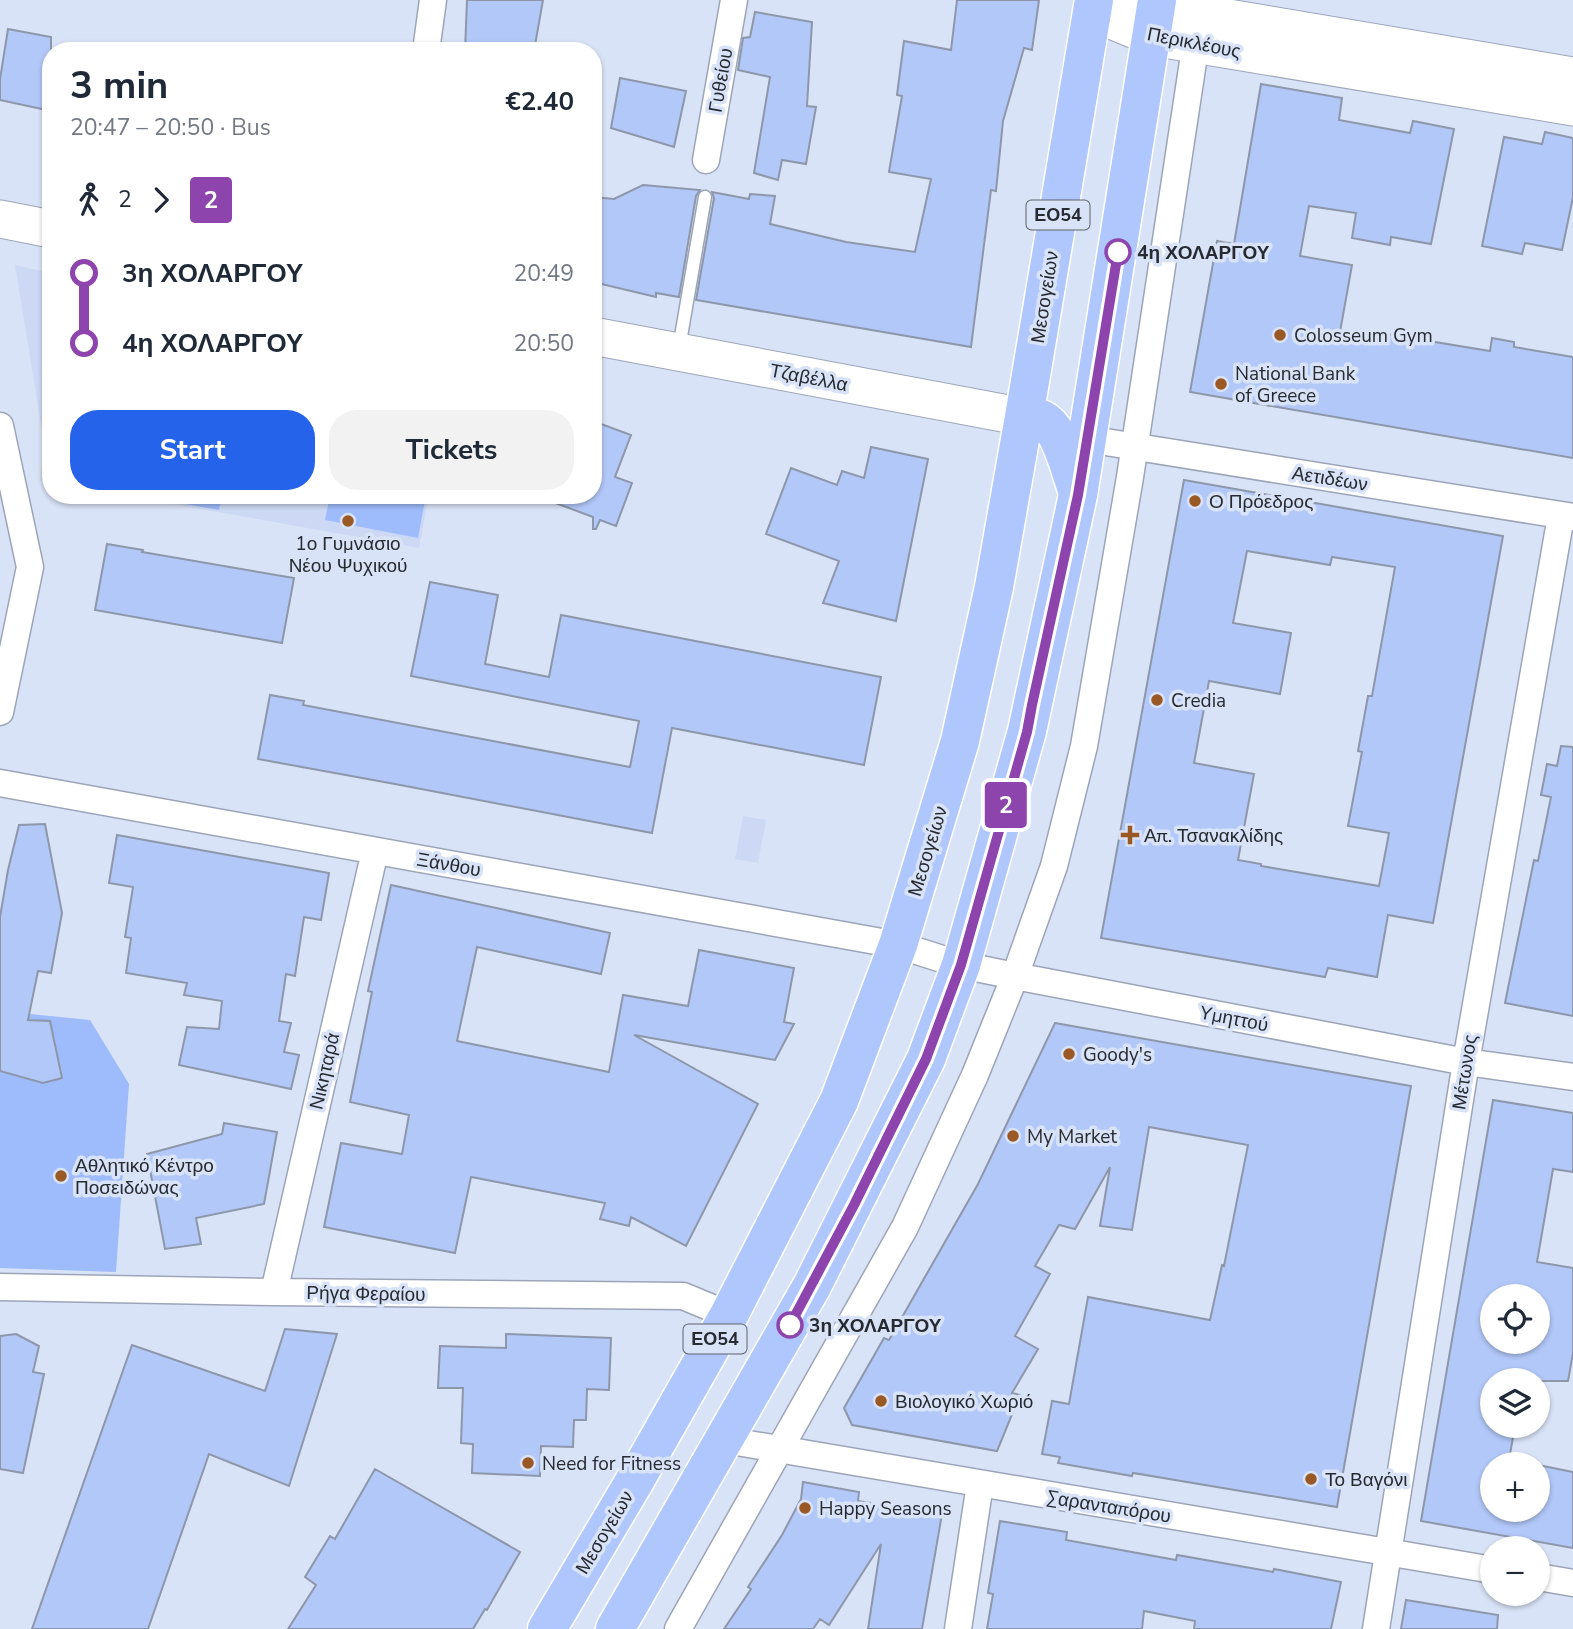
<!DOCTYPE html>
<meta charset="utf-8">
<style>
:root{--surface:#fff;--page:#f2f2f3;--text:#1f2937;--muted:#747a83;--accent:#2563eb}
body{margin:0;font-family:"Nunito Sans",sans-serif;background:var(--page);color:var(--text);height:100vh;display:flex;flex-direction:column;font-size:26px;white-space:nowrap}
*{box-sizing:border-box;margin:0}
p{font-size:23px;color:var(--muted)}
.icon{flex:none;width:38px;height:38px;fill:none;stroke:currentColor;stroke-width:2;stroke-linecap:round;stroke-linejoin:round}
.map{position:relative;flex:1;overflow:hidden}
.drawer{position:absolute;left:42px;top:42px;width:560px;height:462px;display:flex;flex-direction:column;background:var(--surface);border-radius:28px;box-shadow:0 2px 5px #0004}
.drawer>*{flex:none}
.badge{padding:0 14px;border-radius:5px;font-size:24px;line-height:46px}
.buttons{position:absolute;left:1480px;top:1284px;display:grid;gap:14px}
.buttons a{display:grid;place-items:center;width:70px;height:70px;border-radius:50%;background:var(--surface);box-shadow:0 2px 5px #0004;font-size:35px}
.map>.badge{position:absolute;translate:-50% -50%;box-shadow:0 0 0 4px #fff}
.legs{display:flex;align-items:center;gap:10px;height:77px;padding:0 28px;font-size:23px}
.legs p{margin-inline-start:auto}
.headline{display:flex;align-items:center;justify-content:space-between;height:119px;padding:0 28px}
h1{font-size:38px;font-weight:700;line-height:52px}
.button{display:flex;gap:14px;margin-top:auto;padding:14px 28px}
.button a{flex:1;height:80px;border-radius:28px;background:var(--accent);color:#fff;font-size:28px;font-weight:700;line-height:80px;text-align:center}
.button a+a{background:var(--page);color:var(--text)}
ul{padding:0 28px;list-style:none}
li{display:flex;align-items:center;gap:24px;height:70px;font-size:26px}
li i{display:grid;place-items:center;width:10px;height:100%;margin:0 9px;background:currentColor}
li i::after{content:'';width:18px;height:18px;margin:-9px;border:5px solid;border-radius:50%;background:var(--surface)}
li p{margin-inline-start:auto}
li:first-child i{background:linear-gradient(#0000 50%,currentColor 0)}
li:last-child i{background:linear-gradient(currentColor 50%,#0000 0)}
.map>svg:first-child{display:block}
</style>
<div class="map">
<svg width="1573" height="1629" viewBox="0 0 1573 1629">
<rect width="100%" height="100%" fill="#d9e3f7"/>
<!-- built -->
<path fill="#cdd9f4" d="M 15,265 L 51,273 L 51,482 L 40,481 L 44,443 Z
M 123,495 L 429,495 L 419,548 Z
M 743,816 L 766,820 L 758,863 L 735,859 Z"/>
<!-- green -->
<path fill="#9ebbfb" d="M 134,495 L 222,495 L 219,510 Z
M 330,495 L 426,495 L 418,538 L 325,520 Z
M 0,1011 L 90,1020 L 129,1084 L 116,1272 L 0,1268 Z"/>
<!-- building -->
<path fill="#b2c8f9" stroke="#8e97aa" stroke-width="2" fill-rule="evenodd" d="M 467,0 L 543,0 L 534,51 L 465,51 Z
M 957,0 L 1039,0 L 1032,50 L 1024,48 L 1003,121 L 996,191 L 991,190 L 971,347 L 696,300 L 714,198 L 712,192 L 749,199 L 750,194 L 775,196 L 770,224 L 846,242 L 915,252 L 931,179 L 889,172 L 902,96 L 897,95 L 904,41 L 951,50 Z
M 755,12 L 812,22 L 807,106 L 816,107 L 806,164 L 782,160 L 778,180 L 754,173 L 770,77 L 738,70 L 743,38 L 750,37 Z
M 8,29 L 51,37 L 51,111 L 0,100 L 0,79 Z
M 620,78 L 686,91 L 674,147 L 611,128 Z
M 1261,84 L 1342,98 L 1339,120 L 1410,133 L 1413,121 L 1454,129 L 1431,244 L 1391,237 L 1390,245 L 1352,238 L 1356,213 L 1309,206 L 1300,256 L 1352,265 L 1340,332 L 1385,340 L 1386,334 L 1490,351 L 1492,338 L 1514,342 L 1514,347 L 1573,357 L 1573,458 L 1190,392 L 1217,241 L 1234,244 Z
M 1545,132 L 1573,138 L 1573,197 L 1562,250 L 1525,243 L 1522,254 L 1482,246 L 1504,137 L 1542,144 Z
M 643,185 L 700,190 L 696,196 L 679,297 L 656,293 L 656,297 L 593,282 L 593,197 L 614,199 Z
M 593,421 L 631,435 L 615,477 L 632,483 L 616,526 L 600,520 L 596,529 L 593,529 L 593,517 L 542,498 L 542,495 L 593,495 Z
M 871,447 L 928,459 L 896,621 L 823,603 L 839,561 L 766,534 L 791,468 L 837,485 L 842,471 L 864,478 Z
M 1184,480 L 1503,536 L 1433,923 L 1388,915 L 1377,977 L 1328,968 L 1325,977 L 1101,938 ZM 1247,551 L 1330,565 L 1332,557 L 1395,567 L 1372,696 L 1368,696 L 1358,751 L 1362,752 L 1348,826 L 1389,833 L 1379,886 L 1261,866 L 1261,864 L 1238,860 L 1254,774 L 1194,763 L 1209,681 L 1280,694 L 1291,633 L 1233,623 Z
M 107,544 L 143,550 L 142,552 L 294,578 L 282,643 L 95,610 Z
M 430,582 L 498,595 L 485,664 L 549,677 L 561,615 L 881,677 L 864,765 L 672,728 L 652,833 L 395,784 L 258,759 L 270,695 L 304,701 L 303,705 L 630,767 L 639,721 L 411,676 Z
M 1561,746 L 1573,747 L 1573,1016 L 1505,1003 L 1534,860 L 1538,861 L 1551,797 L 1541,795 L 1547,764 L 1557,766 Z
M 45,824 L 62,913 L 51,973 L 38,971 L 28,1020 L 50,1021 L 62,1078 L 43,1083 L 0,1071 L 0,917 L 8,870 L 19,825 Z
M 117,835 L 329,873 L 321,920 L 304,917 L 295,976 L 286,974 L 279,1021 L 291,1023 L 284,1052 L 299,1055 L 291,1089 L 179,1065 L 187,1027 L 219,1029 L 222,1001 L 184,995 L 187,983 L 126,973 L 131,938 L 125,937 L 133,887 L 109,883 Z
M 391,885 L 610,933 L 601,974 L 477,947 L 457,1041 L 609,1072 L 623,995 L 688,1006 L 699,950 L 794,968 L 784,1022 L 794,1024 L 775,1060 L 634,1035 L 758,1104 L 686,1246 L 631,1217 L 629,1226 L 600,1219 L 605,1203 L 471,1177 L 455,1253 L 324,1227 L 341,1143 L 402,1154 L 409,1115 L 350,1102 L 372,992 L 368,991 Z
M 1055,1023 L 1411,1086 L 1337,1507 L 1133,1473 L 1132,1476 L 1058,1463 L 1060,1457 L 1042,1454 L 1052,1401 L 1069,1404 L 1088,1297 L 1210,1320 L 1222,1265 L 1224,1266 L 1248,1145 L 1149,1127 L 1132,1230 L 1100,1226 L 1110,1167 L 1075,1229 L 1059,1225 L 1035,1266 L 1050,1274 L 1015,1336 L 1038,1349 L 1012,1393 L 1020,1395 L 997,1451 L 852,1425 L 844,1408 L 884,1338 L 889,1340 L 978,1184 Z
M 1493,1100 L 1573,1113 L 1573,1172 L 1553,1169 L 1537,1262 L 1573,1268 L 1573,1353 L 1568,1381 L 1493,1381 L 1493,1426 L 1515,1426 L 1509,1460 L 1535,1465 L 1493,1465 L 1493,1510 L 1538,1510 L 1538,1465 L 1573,1472 L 1573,1548 L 1421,1521 ZM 1493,1297 L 1538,1297 L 1538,1342 L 1493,1342 Z
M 224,1123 L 277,1132 L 264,1204 L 196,1218 L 201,1244 L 165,1249 L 147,1154 L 222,1134 Z
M 285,1329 L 337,1334 L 289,1486 L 209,1454 L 148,1629 L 32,1629 L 132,1345 L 265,1391 Z
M 16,1334 L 39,1346 L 33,1372 L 44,1374 L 23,1473 L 0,1469 L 0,1336 Z
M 506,1334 L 611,1338 L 609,1390 L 587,1389 L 586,1420 L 574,1420 L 573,1447 L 541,1446 L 540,1476 L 472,1473 L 473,1444 L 461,1443 L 463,1388 L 438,1388 L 440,1346 L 506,1348 Z
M 375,1469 L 520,1552 L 487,1610 L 485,1609 L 473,1629 L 288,1629 L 316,1585 L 305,1577 L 330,1536 L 335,1539 Z
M 803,1482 L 859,1492 L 858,1501 L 942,1514 L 922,1629 L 868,1629 L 881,1544 L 829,1625 L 820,1619 L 813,1629 L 724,1629 L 751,1589 L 748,1587 L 782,1535 L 801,1499 Z
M 1000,1521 L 1067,1532 L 1066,1540 L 1176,1560 L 1177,1555 L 1273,1572 L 1274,1569 L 1341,1582 L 1331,1629 L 1194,1629 L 1195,1621 L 1144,1611 L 1142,1629 L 987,1629 L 993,1594 L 988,1593 Z
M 1406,1600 L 1498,1615 L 1497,1629 L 1401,1629 Z"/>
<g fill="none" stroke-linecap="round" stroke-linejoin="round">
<defs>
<path id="lane" d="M 679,348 L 705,197"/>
<path id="street" d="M 426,51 L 433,0
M 706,160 L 734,0
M 0,426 L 30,567 L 0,712
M 1087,439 L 1573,517
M 0,783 L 898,945 L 961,965 L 1015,976 L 1466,1062 L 1573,1077
M 0,1287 L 274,1292 L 683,1296 L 729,1315
M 274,1292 L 375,851
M 725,1440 L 1493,1570
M 1538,1577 L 1573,1583
M 678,1629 L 905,1227 L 975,1075 L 1015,976 L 1054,866 L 1084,746 L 1130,477 L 1198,29
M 958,1629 L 980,1484
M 1376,1629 L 1466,1062 L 1561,516"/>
<path id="secondary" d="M 1124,9 L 1157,6 L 1573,76
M 1092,12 L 1152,37 L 1573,107
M 0,219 L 51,229
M 593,336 L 1024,417"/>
<path id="primary" d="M 1024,417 C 1029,418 1036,418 1041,419 C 1061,427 1071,474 1078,493
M 547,1629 L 634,1482 L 729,1315 L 839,1101 L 898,945 L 960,741 L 994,587 L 1024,417 L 1094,0
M 615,1629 L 812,1286 L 926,1059 L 961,965 L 1027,731 L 1078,495 L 1157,0"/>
</defs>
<!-- lane casing -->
<use href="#lane" stroke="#9ca5b8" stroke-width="15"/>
<!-- street casing -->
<use href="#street" stroke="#9ca5b8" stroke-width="29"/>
<!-- secondary casing -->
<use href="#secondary" stroke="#9ca5b8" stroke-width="39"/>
<!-- primary casing -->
<use href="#primary" stroke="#fff" stroke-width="41"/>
<!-- lane -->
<use href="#lane" stroke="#fff" stroke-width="12"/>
<!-- street -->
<use href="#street" stroke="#fff" stroke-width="26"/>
<!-- secondary -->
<use href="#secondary" stroke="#fff" stroke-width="37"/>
<!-- primary -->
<use href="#primary" stroke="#afc7fc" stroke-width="38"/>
</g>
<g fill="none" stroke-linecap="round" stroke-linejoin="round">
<defs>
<path id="line-1" d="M 790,1325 L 854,1205 L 926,1059 L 961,965 L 1027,732 L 1032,705 L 1078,495 L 1118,252"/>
</defs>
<!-- line-1 casing -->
<use href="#line-1" stroke="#fff" stroke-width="16"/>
<!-- line-1 -->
<use href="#line-1" stroke="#8e44ad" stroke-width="10"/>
</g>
<!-- markers -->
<g fill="#fff" stroke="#8e44ad" stroke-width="3.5">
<circle cx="1118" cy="252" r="12"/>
<circle cx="790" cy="1325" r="12"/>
</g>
<g fill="#9a5825" stroke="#d9e3f7" stroke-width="2.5">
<circle cx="1280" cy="335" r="7"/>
<circle cx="1221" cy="384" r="7"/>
<circle cx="1195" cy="501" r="7"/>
<circle cx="348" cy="521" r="7"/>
<circle cx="1157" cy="700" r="7"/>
<path d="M1126.5 824.5h7v7h7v7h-7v7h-7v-7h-7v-7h7z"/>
<circle cx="1069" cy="1054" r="7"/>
<circle cx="1013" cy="1136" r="7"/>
<circle cx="61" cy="1176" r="7"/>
<circle cx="881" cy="1401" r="7"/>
<circle cx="528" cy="1463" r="7"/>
<circle cx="1311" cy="1479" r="7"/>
<circle cx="805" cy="1508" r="7"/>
</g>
<g text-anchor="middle" stroke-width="7" stroke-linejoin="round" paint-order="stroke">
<!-- shield labels -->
<g fill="#d9e3f7" stroke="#5c626c" stroke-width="2">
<rect x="1026.5" y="200.5" width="63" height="29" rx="5"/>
<rect x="683.5" y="1324.5" width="63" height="29" rx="5"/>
</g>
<g font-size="18" font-weight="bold" fill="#262a31">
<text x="1058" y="221">ΕΟ54</text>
<text x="715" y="1345">ΕΟ54</text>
</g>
<!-- street labels -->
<g font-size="19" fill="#262a31" stroke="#d9e3f7">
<text transform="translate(1194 42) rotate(11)" y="7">Περικλέους</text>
<text transform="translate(720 80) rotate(-80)" y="7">Γυθείου</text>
<text transform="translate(1044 297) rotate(-81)" y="7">Μεσογείων</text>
<text transform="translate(809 377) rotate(11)" y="7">Τζαβέλλα</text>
<text transform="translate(1330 478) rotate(9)" y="7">Αετιδέων</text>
<text transform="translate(927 851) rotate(-73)" y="7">Μεσογείων</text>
<text transform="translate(449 864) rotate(10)" y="7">Ξάνθου</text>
<text transform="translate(1234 1018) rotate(11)" y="7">Υμηττού</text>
<text transform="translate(324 1071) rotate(-77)" y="7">Νικηταρά</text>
<text transform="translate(1464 1072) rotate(-81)" y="7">Μέτωνος</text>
<text transform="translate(366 1293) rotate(1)" y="7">Ρήγα Φεραίου</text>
<text transform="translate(1109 1506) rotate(9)" y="7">Σαρανταπόρου</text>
<text transform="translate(604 1532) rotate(-59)" y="7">Μεσογείων</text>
</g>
<!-- stop labels -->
<g font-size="19" font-weight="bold" fill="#262a31" stroke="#d9e3f7" text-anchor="start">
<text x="1137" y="259">4η ΧΟΛΑΡΓΟΥ</text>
<text x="809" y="1332">3η ΧΟΛΑΡΓΟΥ</text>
</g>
<!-- poi labels -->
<g font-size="19" fill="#262a31" stroke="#d9e3f7" text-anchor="start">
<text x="1294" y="342">Colosseum Gym</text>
<text x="1235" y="380">National Bank<tspan x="1235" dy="22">of Greece</tspan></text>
<text x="1209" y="508">Ο Πρόεδρος</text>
<text x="348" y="550" text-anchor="middle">1ο Γυμνάσιο<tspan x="348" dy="22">Νέου Ψυχικού</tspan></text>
<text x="1171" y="707">Credia</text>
<text x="1144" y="842">Απ. Τσανακλίδης</text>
<text x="1083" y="1061">Goody's</text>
<text x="1027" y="1143">My Market</text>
<text x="75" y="1172">Αθλητικό Κέντρο<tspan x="75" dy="22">Ποσειδώνας</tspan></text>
<text x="895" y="1408">Βιολογικό Χωριό</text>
<text x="542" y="1470">Need for Fitness</text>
<text x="1325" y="1486">Το Βαγόνι</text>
<text x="819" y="1515">Happy Seasons</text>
</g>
</g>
</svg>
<div class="buttons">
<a><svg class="icon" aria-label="locate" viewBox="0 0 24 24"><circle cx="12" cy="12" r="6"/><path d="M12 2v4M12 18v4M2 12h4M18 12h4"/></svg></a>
<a><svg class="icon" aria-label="layers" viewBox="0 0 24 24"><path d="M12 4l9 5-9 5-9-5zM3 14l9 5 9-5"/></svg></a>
<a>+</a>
<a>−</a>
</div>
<b class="badge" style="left:1006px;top:805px;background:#8e44ad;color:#fff">2</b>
<section class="drawer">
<div class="headline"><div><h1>3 min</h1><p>20:47 – 20:50 · Bus</p></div><b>€2.40</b></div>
<div class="legs"><svg class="icon" aria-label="walk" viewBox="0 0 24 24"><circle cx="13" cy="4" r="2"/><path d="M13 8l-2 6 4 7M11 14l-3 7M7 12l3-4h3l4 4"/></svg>2<svg class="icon" aria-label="forward" viewBox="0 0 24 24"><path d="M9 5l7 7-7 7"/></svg><b class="badge" style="background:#8e44ad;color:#fff">2</b></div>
<ul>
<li><i style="color:#8e44ad"></i><b>3η ΧΟΛΑΡΓΟΥ</b><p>20:49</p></li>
<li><i style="color:#8e44ad"></i><b>4η ΧΟΛΑΡΓΟΥ</b><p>20:50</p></li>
</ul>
<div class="button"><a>Start</a><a>Tickets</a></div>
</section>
</div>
